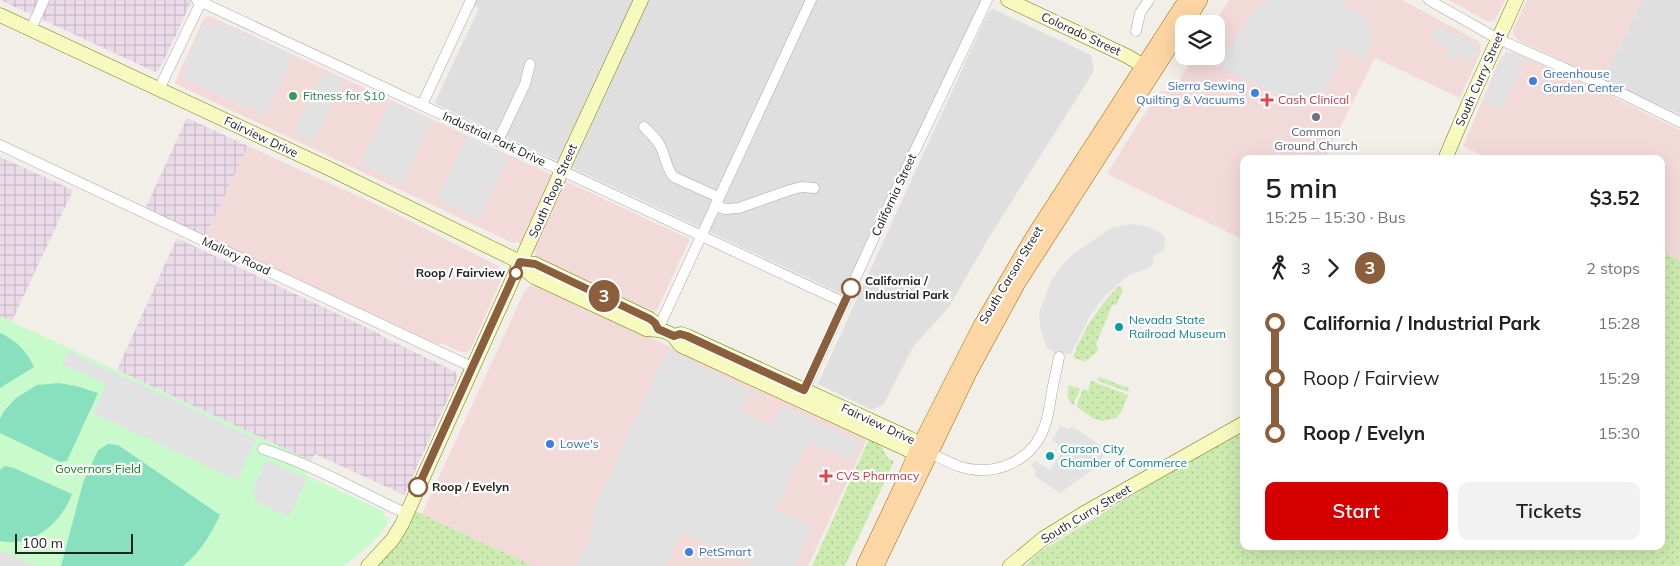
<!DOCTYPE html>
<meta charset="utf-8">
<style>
:root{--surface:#fff;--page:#f2f2f2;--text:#202124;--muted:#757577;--accent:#d40000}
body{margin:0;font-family:Mulish,sans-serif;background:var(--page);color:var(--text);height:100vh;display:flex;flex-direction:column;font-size:19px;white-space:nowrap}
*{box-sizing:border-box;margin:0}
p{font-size:16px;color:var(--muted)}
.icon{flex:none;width:28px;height:28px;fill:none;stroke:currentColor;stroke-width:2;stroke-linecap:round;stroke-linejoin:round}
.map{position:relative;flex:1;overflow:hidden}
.side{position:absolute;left:1240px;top:155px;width:425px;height:395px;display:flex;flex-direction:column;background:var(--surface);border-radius:10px;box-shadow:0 5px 20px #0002}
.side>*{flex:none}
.badge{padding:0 10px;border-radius:16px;font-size:18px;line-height:32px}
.controls{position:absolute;left:1175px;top:15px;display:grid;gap:10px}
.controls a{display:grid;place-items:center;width:50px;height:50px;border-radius:10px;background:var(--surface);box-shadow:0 5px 20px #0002;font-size:25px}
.scale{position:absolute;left:15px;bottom:12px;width:118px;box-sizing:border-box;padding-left:5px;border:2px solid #222;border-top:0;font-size:14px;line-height:18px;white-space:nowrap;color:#222;-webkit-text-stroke:4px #fff;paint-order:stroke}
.map>.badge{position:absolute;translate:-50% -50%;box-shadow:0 0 0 2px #fff}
.legs{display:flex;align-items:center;gap:8px;height:55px;padding:0 25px;font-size:16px}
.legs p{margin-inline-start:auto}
.overview{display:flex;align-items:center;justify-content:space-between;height:85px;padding:0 25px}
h1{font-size:28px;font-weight:600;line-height:38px}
.action{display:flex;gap:10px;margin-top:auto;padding:10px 25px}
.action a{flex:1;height:58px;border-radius:10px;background:var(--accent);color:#fff;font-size:20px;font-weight:600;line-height:58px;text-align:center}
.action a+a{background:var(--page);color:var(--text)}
ul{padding:0 25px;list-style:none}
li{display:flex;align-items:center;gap:18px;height:55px;font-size:19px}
li i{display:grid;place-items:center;width:8px;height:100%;margin:0 6px;background:currentColor}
li i::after{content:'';width:12px;height:12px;margin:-6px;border:4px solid;border-radius:50%;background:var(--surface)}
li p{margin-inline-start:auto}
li:first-child i{background:linear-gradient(#0000 50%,currentColor 0)}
li:last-child i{background:linear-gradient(currentColor 50%,#0000 0)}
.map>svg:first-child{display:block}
</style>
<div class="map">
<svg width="1680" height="566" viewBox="0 0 1680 566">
<defs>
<pattern id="industrial-grid" width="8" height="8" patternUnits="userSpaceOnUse" patternTransform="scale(1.25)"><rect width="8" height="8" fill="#ebdbe8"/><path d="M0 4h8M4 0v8" fill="none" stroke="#c9bcc7"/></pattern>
<pattern id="grass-dots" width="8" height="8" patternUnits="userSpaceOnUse" patternTransform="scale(1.25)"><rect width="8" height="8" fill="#cdebb0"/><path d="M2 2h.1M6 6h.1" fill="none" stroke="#b0c997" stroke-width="1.8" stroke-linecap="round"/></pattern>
</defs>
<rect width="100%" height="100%" fill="#f2efe9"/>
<!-- residential -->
<path fill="#e0dfdf" d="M 463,0 L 988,0 L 845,303 L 840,293 L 438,105 L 435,102 L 479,8 Z
M 1642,0 L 1680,0 L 1680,114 L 1603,80 Z
M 993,9 L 1091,55 L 1094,71 L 988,239 L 949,307 L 913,347 L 884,404 L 872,410 L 818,384 L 988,13 Z"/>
<!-- commercial -->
<path fill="#f2dad9" d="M 1229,0 L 1402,0 L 1478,41 L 1480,45 L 1480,53 L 1460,98 L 1375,58 L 1327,153 L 1338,159 L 1244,159 L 1244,240 L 1107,174 L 1139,122 L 1161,91 L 1176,92 L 1181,77 L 1194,56 L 1216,56 L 1216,24 L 1214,24 Z
M 1449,0 L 1505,0 L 1495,20 L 1488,22 Z
M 1527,0 L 1642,0 L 1603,80 L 1519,41 L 1513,34 L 1513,29 Z
M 210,16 L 690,239 L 657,310 L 653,313 L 539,259 L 535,256 L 536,252 L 517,242 L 513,243 L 498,236 L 176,84 L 175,82 L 204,18 Z
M 1513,52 L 1611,96 L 1680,130 L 1680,260 L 1661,251 L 1661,159 L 1490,159 L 1463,146 L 1499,61 L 1502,56 Z
M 248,146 L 384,208 L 498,266 L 503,273 L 502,278 L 470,350 L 467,352 L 460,352 L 444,344 L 437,344 L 205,237 Z
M 538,285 L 867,439 L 808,566 L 533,566 L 422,514 L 525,290 L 530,286 Z"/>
<!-- industrial -->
<path fill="url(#industrial-grid)" d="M 0,0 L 192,0 L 164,60 L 158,70 L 155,72 Z
M 187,118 L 248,146 L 205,237 L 145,209 Z
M 0,157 L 73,190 L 12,321 L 0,316 Z
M 177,238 L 380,334 L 381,336 L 456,372 L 457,379 L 404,495 L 315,454 L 311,461 L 117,370 Z"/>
<!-- grass -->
<path fill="url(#grass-dots)" d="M 1661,251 L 1680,260 L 1680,566 L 1025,566 L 1040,552 L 1181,465 L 1244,432 L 1244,546 L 1661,546 Z
M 1120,285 L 1123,290 L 1117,304 L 1112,306 L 1096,344 L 1098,350 L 1095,354 L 1084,362 L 1073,357 C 1083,330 1099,305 1120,285 Z
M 1099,377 L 1129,388 L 1128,392 L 1101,382 L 1097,380 Z
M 1091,380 L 1099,384 L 1128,395 L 1121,413 L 1116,418 L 1108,420 L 1102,421 L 1094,419 L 1078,408 L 1077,404 L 1083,389 L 1088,391 Z
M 1069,385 L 1080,389 L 1074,403 L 1075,406 C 1066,400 1067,394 1069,385 Z
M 869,439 L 881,446 L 888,458 L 894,461 L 888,475 L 845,566 L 812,566 Z
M 409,508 L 533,566 L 368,566 Z"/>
<!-- park -->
<path fill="#c8facc" d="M 0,316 L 311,461 L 306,475 L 383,511 L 382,513 L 387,518 L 388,523 C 378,540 360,554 343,566 L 0,566 Z"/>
<!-- pitch -->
<path fill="#88e0be" d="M 0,333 C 17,341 26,350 34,367 L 0,388 Z
M 59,383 L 76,386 L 98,393 L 67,461 L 60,462 L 0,433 L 0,419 L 4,411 L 16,398 L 37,385 Z
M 108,444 L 118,445 L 220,515 C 211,534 200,553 183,566 L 61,566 L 83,483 L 98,450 Z
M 5,466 L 14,468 L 72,494 C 61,523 33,548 0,541 L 0,470 Z"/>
<!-- parking -->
<path fill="#e2e2e2" d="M 1268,0 L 1347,0 L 1344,6 L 1367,17 L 1365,22 L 1369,23 L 1372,43 L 1366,61 L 1337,47 L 1334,54 L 1341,57 L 1320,100 L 1314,97 L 1303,101 L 1300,106 L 1218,66 L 1258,4 L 1264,7 Z
M 207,21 L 210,27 L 220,23 L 294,55 L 267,112 L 262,114 L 252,110 L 254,104 L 246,108 L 183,78 L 181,74 L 188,71 L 185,64 L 205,22 Z
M 1438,26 L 1477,45 L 1477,51 L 1472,60 L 1468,58 L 1465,64 L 1463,62 L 1465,56 L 1458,53 L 1453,61 L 1445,57 L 1449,49 L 1431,40 Z
M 1506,51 L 1525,59 L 1502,109 L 1483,101 Z
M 323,71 L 344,80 L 314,143 L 293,134 Z
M 390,101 L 432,120 L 402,184 L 360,164 Z
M 467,136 L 509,156 L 480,219 L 437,199 Z
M 1132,224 L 1146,226 L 1161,233 L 1165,238 L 1164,250 L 1153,256 L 1154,263 L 1147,269 L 1131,274 L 1123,280 L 1105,296 L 1090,316 L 1071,354 L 1056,354 L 1046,347 L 1040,326 L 1039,313 L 1051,281 L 1061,266 L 1073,254 L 1111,228 Z
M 667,349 L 750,390 L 741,411 L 772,426 L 782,405 L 861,443 L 852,461 L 808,441 L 775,510 L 813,527 L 795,566 L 754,566 L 682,532 L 666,566 L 577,566 L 592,532 L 594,521 L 593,510 Z
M 68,351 L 256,439 L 237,480 L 93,413 L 106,386 L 104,383 L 62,364 Z
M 1060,426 L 1069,429 L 1072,426 L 1107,450 L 1095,468 L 1060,493 L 1035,476 L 1035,469 L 1031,465 L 1035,461 L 1050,470 L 1064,449 L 1052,440 Z
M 266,460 L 307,479 L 291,513 L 287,516 L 254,501 L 256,495 L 252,493 Z
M 0,550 L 35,566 L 0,566 Z"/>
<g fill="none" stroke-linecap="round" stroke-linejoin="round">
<defs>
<path id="street" d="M 197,0 L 845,303
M 1429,0 L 1498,39 L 1623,94 L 1680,122
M 31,29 L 44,0
M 1136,31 L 1140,13 L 1149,0
M 159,89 L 202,0
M 422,105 L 471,0
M 644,127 C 651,134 659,141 662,150 C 666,159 667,170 674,177 L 718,197
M 498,141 L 525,84 L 530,64
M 0,145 L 472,367
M 715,205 L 725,209 L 739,208 L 790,190 L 801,187 L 814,188
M 658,329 L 811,0
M 804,391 L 887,209 L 987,0
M 263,449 C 313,465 360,492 407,514
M 930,453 C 939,457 948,462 958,466 C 994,478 1033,462 1045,425 C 1049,414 1050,402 1052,391 C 1054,380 1057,369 1059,357"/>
<path id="secondary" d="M 1008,0 L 1127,56 L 1152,71
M 0,15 L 330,169 L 520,262 L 535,264 L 650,319 L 655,323 L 658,329
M 1445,159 L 1469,103 L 1516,0
M 520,262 L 524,269 L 534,277 L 646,329 C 655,330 666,329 674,337 C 677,340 678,343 682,346 L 904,448 L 916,453 L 927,454
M 674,336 L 681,334 L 687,336 L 909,438 L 924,446 L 928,451
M 368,566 L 393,539 L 402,524 L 562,170 L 641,0
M 1010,566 L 1044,538 L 1086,512 L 1244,423"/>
<path id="primary" d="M 1185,24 L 1200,0
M 864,566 L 902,486 L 916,453 L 980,327 L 1033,237 L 1186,0
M 876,566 L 969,373 L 1018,283 L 1184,25"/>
</defs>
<!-- street casing -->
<use href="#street" stroke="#a9a9a9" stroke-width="11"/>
<!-- secondary casing -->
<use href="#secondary" stroke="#707d05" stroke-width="15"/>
<!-- primary casing -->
<use href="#primary" stroke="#a06b00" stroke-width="16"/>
<!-- street -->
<use href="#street" stroke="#fff" stroke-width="10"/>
<!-- secondary -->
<use href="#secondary" stroke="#f7fabf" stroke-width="14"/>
<!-- primary -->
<use href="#primary" stroke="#fcd6a4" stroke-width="15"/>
</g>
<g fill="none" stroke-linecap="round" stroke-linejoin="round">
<defs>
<path id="line-1" d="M 418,487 L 520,262 L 535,264 L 650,319 L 655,323 L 658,329 L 674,336 L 680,334 L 687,336 L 804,390 L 851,288"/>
</defs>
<!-- line-1 casing -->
<use href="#line-1" stroke="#fff" stroke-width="11"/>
<!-- line-1 -->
<use href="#line-1" stroke="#8b5e3c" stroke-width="8"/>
</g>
<!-- markers -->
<g fill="#3f7fe0" stroke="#fff" stroke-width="2">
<circle cx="1533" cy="81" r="5"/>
<circle cx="1255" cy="93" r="5"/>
<circle cx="550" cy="444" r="5"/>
<circle cx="689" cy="552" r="5"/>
</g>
<circle fill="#2e9e5b" stroke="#fff" stroke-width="2" cx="293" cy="96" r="5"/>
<g fill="#e0444e" stroke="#fff" stroke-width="2">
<path d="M1264.5 92.5h5v5h5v5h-5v5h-5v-5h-5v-5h5z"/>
<path d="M823.5 468.5h5v5h5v5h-5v5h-5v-5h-5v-5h5z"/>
</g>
<circle fill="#6b7280" stroke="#fff" stroke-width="2" cx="1316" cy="117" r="5"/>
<g fill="#fff" stroke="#8b5e3c" stroke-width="2.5">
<circle cx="516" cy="273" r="6"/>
<circle cx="851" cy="288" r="9"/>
<circle cx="418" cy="487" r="9"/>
</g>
<g fill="#0f9aa8" stroke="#fff" stroke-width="2">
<circle cx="1119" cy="327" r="5"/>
<circle cx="1050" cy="456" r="5"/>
</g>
<g text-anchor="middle" stroke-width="4.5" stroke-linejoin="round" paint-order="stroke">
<!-- street labels -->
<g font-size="12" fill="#222" stroke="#fff">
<text transform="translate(1081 34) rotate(25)" y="4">Colorado Street</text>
<text transform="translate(1480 79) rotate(-66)" y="4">South Curry Street</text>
<text transform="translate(261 137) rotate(25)" y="4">Fairview Drive</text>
<text transform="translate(494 139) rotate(25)" y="4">Industrial Park Drive</text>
<text transform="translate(553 191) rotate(-66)" y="4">South Roop Street</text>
<text transform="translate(894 195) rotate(-65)" y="4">California Street</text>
<text transform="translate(236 256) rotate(25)" y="4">Mallory Road</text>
<text transform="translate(1011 275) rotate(-59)" y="4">South Carson Street</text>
<text transform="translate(878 424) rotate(25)" y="4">Fairview Drive</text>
<text transform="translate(1086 514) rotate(-31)" y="4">South Curry Street</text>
</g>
<!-- shop labels -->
<g font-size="12" fill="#366cbe" stroke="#fff" text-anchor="start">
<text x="1543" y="78">Greenhouse<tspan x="1543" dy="14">Garden Center</tspan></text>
<text x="1245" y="90" text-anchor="end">Sierra Sewing<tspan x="1245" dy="14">Quilting &amp; Vacuums</tspan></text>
<text x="560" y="448">Lowe's</text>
<text x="699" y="556">PetSmart</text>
</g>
<!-- leisure labels -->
<g font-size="12" fill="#27864d" stroke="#fff" text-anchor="start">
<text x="303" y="100">Fitness for $10</text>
</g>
<!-- health labels -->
<g font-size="12" fill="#be3a42" stroke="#fff" text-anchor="start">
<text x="1278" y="104">Cash Clinical</text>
<text x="836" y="480">CVS Pharmacy</text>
</g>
<!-- worship labels -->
<g font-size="12" fill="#5b616d" stroke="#fff">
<text x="1316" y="136">Common<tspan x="1316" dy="14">Ground Church</tspan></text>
</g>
<!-- stop labels -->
<g font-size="12" font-weight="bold" fill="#222" stroke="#fff" text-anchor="start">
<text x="505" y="277" text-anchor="end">Roop / Fairview</text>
<text x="865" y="285">California /<tspan x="865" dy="14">Industrial Park</tspan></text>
<text x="432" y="491">Roop / Evelyn</text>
</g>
<!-- culture labels -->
<g font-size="12" fill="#0d838f" stroke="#fff" text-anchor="start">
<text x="1129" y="324">Nevada State<tspan x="1129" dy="14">Railroad Museum</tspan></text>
<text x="1060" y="453">Carson City<tspan x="1060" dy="14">Chamber of Commerce</tspan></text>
</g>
<!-- park labels -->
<g font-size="12" fill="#0c8416" stroke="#fff">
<text x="98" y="473">Governors Field</text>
</g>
</g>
</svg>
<div class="controls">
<a><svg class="icon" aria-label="layers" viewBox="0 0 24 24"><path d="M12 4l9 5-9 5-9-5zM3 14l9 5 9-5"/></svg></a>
</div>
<div class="scale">100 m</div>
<b class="badge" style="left:604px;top:296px;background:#8b5e3c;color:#fff">3</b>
<section class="side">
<div class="overview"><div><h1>5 min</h1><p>15:25 – 15:30 · Bus</p></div><b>$3.52</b></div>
<div class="legs"><svg class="icon" aria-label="walk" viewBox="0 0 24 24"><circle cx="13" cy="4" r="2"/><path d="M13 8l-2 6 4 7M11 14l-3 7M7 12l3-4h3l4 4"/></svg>3<svg class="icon" aria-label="forward" viewBox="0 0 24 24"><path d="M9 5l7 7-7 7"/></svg><b class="badge" style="background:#8b5e3c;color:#fff">3</b><p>2 stops</p></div>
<ul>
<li><i style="color:#8b5e3c"></i><b>California / Industrial Park</b><p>15:28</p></li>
<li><i style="color:#8b5e3c"></i><span>Roop / Fairview</span><p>15:29</p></li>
<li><i style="color:#8b5e3c"></i><b>Roop / Evelyn</b><p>15:30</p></li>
</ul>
<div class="action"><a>Start</a><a>Tickets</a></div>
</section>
</div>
